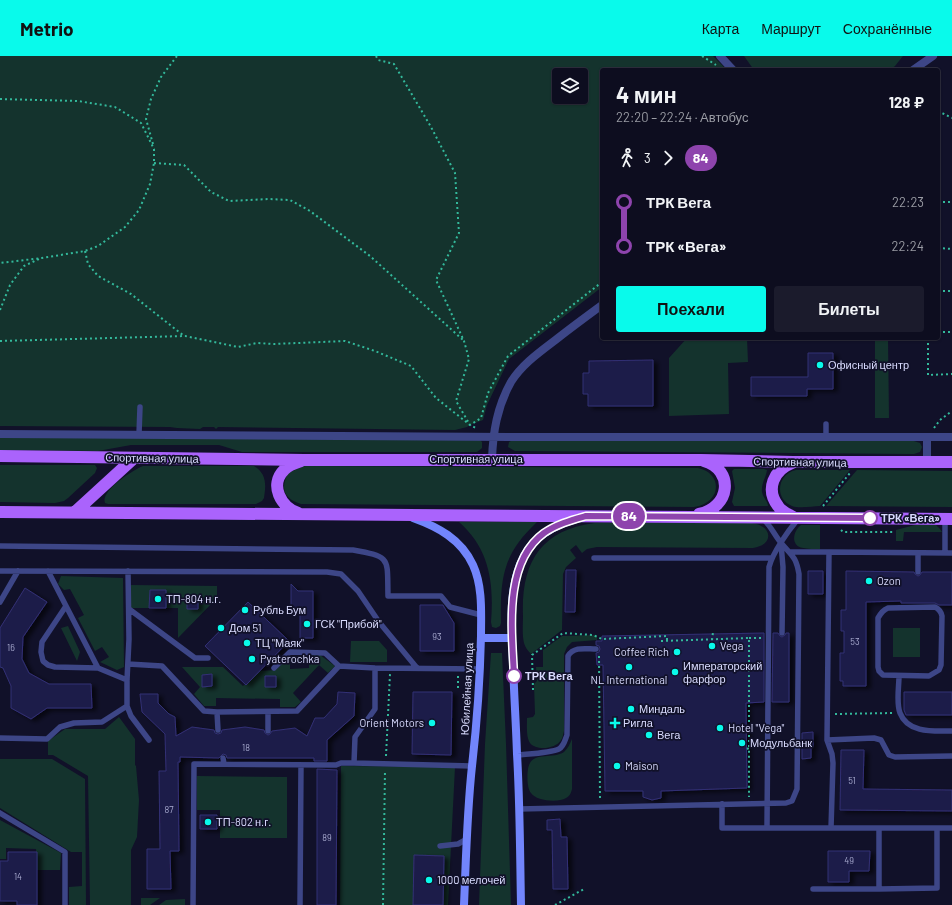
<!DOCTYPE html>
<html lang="ru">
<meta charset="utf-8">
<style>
:root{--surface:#0d0d1f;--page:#1b1b2c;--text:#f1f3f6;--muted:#9a9ca4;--line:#2d2d3d;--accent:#09faeb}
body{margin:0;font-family:Barlow,sans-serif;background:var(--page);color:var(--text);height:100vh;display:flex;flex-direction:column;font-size:15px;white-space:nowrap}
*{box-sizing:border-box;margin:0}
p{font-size:13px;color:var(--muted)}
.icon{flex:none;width:22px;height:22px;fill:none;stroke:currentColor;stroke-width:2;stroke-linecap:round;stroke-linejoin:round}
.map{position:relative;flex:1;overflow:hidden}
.side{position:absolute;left:600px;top:12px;width:340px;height:272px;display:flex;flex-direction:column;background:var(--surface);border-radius:4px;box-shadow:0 1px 3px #0004,0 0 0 1px var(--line)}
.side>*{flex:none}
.badge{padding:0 8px;border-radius:13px;font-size:14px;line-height:26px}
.tools{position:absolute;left:552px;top:12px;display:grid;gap:8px}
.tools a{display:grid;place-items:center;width:36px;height:36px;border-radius:4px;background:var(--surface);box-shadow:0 1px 3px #0004,0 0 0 1px var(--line);font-size:20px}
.map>.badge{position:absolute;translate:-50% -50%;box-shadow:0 0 0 2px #fff}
.legs{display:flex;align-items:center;gap:6px;height:44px;padding:0 16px;font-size:13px}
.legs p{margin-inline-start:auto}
.summary{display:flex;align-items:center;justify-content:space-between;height:68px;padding:0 16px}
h1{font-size:22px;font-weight:700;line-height:30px}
.button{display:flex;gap:8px;margin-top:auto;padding:8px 16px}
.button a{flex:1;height:46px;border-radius:4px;background:var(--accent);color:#111;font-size:16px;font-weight:700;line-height:46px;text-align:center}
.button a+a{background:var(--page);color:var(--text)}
ul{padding:0 16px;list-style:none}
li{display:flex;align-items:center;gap:14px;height:44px;font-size:15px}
li i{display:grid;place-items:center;width:6px;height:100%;margin:0 5px;background:currentColor}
li i::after{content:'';width:10px;height:10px;margin:-5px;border:3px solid;border-radius:50%;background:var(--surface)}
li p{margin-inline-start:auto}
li:first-child i{background:linear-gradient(#0000 50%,currentColor 0)}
li:last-child i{background:linear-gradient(currentColor 50%,#0000 0)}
header{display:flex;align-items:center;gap:24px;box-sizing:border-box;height:56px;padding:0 20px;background:var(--accent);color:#111}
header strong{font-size:19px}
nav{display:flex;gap:22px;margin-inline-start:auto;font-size:14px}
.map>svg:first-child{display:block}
</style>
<header>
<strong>Metrio</strong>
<nav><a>Карта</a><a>Маршрут</a><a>Сохранённые</a></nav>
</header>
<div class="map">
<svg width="952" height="849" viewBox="0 0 952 849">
<defs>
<filter id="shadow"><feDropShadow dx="4.5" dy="2.5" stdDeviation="2" flood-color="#0009"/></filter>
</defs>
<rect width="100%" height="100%" fill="#111129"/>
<!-- green -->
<path fill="#14332d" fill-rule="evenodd" d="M 0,0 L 713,0 L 727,14 L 602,14 L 602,231 L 509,303 L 487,349 L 483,364 L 470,369 L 467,371 L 455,374 L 218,371 L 216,373 L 214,371 L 203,371 L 200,373 L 177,372 L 170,371 L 0,370 ZM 559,19 L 581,19 L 581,41 L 559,41 Z
M 744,0 L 903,0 L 895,10 L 890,14 L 754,14 Z
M 687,282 L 747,282 L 748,306 L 728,307 L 729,358 L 669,360 L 669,302 Z
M 875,282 L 888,282 L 889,362 L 875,362 Z
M 0,379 L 480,384 L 482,386 L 482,392 L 477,396 L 242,396 L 219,389 L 131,389 L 98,395 L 0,394 Z
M 515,383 L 914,385 L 920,387 L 922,391 L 920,396 L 914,398 L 515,395 L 508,391 L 509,386 Z
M 0,409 L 95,409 L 97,412 L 95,417 L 68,442 L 64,445 L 55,447 L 0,446 Z
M 143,410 L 254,410 C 267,418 266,429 264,442 L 262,445 L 256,448 L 108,448 L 105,447 C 100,435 133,414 143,410 Z
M 304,410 L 698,412 C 723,417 722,447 694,451 L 301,448 C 284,443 280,433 288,417 Z
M 734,413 L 764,413 L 767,414 C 766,422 761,427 762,436 C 763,442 768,445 768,450 L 734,450 L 732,446 L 735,432 L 732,415 Z
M 796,414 L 850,414 L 820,450 C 812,450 800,453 792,450 C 774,443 777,418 796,414 Z
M 857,414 L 952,415 L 952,451 L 826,450 Z
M 459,466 L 537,466 C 503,498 500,521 501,567 L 500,570 L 496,572 L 492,571 L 491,566 C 494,528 490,493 459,466 Z
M 595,467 L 752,467 C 773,470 774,489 753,492 L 597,491 L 587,493 L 582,497 L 576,489 L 570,494 L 576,502 L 566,511 L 563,518 L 562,574 L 531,598 C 528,595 525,591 524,587 C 522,579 523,568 523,560 C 521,507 540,474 595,467 Z
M 801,469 L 820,469 L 820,493 C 814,493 808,493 803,492 C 790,490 793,475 801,469 Z
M 915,469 L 936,469 L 940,473 L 942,476 L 904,476 L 903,485 L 896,485 L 896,474 Z
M 61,520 L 123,522 L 124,611 L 117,614 L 100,606 L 109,601 L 102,591 L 95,595 L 78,562 L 84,559 L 70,533 L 64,534 L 58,528 Z
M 131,529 L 217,530 L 217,542 L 178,582 L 178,552 L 131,552 Z
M 68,570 L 80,596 L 77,605 L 61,572 Z
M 893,572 L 920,572 L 920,601 L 893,601 Z
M 597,579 L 597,584 L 572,586 L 567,591 L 564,598 L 564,675 C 563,678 563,682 561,684 C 556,693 536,695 530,687 C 526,681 527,669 527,662 L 533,661 L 535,658 L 534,628 L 537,625 L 536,611 L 543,611 L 543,594 L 562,580 Z
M 351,585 L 379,585 L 387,594 L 387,606 L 350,606 Z
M 491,597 L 502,597 L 506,688 L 511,849 L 479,849 L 485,688 Z
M 309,599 L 320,599 L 335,610 L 328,617 L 319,609 L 293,637 L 301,646 L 295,651 L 280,651 L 280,643 L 216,642 L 216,650 L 204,650 L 194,638 L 200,631 L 182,611 L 223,611 L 243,630 L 258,615 L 276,614 L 290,600 L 290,613 L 309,612 Z
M 119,661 L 135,683 L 135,709 L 136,710 L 139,744 L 137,781 L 131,794 L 131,849 L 90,849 L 88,720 L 53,699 L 48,699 L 48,685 L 65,673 L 105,673 Z
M 572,683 L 572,733 C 571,737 570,740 566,742 C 558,747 536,745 531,737 C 527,732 527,720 528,713 C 531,694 552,704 564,696 C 568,692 570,688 572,683 Z
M 0,703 L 52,703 L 85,723 L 86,849 L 69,849 L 69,831 L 82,830 L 82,796 L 71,796 L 0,752 Z
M 341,710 L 455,711 L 448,849 L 340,849 Z
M 197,720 L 287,721 L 287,782 L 220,782 L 220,754 L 197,754 Z
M 0,764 L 61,797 L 60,814 L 37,814 L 36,793 L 6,792 L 6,803 L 0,803 Z
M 141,842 L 160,842 L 150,849 L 141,849 Z
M 185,843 L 185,849 L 159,849 L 166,844 Z"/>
<!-- building -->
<path fill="#1f1d49" stroke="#323075" filter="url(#shadow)" d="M 808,297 L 833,297 L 833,333 L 807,333 L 807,340 L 751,340 L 751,321 L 808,321 Z
M 653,304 L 653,350 L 588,350 L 588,338 L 583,338 L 583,317 L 589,317 L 589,305 Z
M 566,514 L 576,514 L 575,556 L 565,556 Z
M 808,515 L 823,515 L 823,538 L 808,538 Z
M 846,515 L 914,516 L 915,518 L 918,520 L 920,519 L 922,516 L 952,516 L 952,549 L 939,549 L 935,547 L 901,547 L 901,545 L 866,546 L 866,630 L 843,630 L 843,625 L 840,625 L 840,597 L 844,597 L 844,575 L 841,575 L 841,554 L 846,554 Z
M 291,528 L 298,535 L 313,535 L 313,582 L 300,582 L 300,553 L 294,553 L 291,550 Z
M 25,532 L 47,546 L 23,581 L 22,603 L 29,617 L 49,628 L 91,628 L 92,652 L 47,652 L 31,663 L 11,652 L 11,630 L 3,612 L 0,611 L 0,572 Z
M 150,534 L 166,534 L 166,552 L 149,552 Z
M 187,543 L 198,543 L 198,553 L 187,553 Z
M 248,546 L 289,585 L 246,629 L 205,590 Z
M 420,549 L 443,549 L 444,551 L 454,567 L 454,595 L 420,595 Z
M 764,577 L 764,646 L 746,647 L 747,732 L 661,735 L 661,742 L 652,744 L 643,741 L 643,735 L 605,735 L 603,609 L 597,609 L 596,597 L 599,596 L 600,593 L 599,590 L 596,589 L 596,585 L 602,585 L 602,580 Z
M 773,577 L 778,577 L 780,580 L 782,581 L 785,579 L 786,577 L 789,577 L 789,646 L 772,646 Z
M 212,618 L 212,630 L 202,631 L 202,619 Z
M 265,620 L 276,620 L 276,631 L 265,631 Z
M 338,636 L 355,637 L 354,660 L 327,684 L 327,705 L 314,705 L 314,702 L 227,702 L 226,699 L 223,698 L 219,702 L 180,701 L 180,706 L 178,706 L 179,795 L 170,795 L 171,833 L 147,833 L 147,793 L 160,793 L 159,715 L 166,715 L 165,678 L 142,656 L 140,638 L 158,638 L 158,647 L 169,658 L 175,661 L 176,680 L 192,671 L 214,674 L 215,677 L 218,678 L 221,677 L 222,674 L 245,671 L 264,674 L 265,677 L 268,679 L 270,678 L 272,675 L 295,672 L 307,680 L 315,662 L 324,662 L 337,648 Z
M 413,636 L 452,636 L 451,699 L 412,698 Z
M 904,636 L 952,636 L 952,659 L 906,659 L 904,654 Z
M 813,676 L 813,691 L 811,692 L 811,702 L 802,703 L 802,677 Z
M 841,694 L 864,694 L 863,733 L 952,734 L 952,755 L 840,754 Z
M 317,713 L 337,714 L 336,849 L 317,849 Z
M 200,759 L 217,759 L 217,773 L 200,773 Z
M 560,763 L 561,781 L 567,781 L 568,833 L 553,833 L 552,774 L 547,774 L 547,764 Z
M 828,795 L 870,795 L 869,815 L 849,815 L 849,826 L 828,826 Z
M 8,796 L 37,796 L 37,849 L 17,849 L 17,845 L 0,845 L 0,805 L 8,805 Z
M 414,799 L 444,800 L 443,849 L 413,849 Z"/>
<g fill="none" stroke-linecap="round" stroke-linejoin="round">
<!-- path -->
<path stroke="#33b99b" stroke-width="2" stroke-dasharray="2 3" stroke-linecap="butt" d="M 376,0 L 378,4 L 394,8 L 431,71 L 455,117 L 459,177 L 436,224 L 464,285 L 469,303 L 456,345 L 470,369 L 481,362 L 488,337 L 508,300 L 602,226
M 702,0 L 716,9
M 0,43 L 78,45 L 115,51 L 141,67 L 154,93 L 154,107 L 150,128 L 139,154 L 125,171 L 98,190 L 85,195 L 42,202 L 0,207
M 938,55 L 952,62
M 153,88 L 146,63 L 151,43 L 161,21 L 177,0
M 154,107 L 184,109 L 211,136 L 229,145 L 269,143 L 290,144 L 310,155 L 370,200 L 463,284
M 938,146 L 952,146
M 938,192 L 952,193
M 85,195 L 88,208 L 98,220 L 131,238 L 184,280
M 938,235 L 952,235
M 0,254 L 10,229 L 24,210 L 39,203
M 938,276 L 952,276
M 928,282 L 928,319 L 952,318
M 0,285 L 185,280 L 238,291 L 257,287 L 274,288 L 345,285 L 375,295 L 411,310 L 436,342 L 470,369 L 476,372
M 934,372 L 940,364 L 952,355
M 823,450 L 850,417
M 841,474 L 843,476 L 895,476
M 749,582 L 762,582
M 712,584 L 713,576
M 661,585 L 749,582 L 749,692
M 599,600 L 600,744
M 458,620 L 458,634
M 533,634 L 532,599 L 563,577 L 593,579 L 602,583 L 667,580 L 667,585
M 835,658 L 893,657
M 747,693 L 749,692 L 749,741
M 386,700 L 390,618
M 383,849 L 385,714
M 555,849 L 584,833"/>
<!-- lane -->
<path stroke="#3d4687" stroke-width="5.5" d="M 826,368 L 826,380
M 139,378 L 140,351
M 781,488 L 783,511 L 782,577
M 0,490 L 353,494 C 392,501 387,502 388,540 L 441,540 L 450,551 L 481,559
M 790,496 L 829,496
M 945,497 L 945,463
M 594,502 L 772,502
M 0,515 L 327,516 L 341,518 L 358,535 L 379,566 L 417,612
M 48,515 L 98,612
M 128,515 L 129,583 L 127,624 L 127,650 L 131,660 L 149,684
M 918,516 L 918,497
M 0,546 L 18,515
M 66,550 L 42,586 L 41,596 L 43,605 L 48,609 L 55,611 L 98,612 L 127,624
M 935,551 C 939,553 941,555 942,560 L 941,609 L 939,614 L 929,620 L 883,619 L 879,615 L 878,611 L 878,562 C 881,557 883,554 888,552 Z
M 129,553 L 195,602 L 208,602
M 128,608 L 162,610 L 204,655 L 217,656 L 297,655 L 339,610
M 274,612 L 290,596 L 325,597 L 339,610 L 375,612 L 480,613
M 899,620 C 899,631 896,647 900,657 C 908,678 935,675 952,675
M 217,656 L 218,674
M 268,656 L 268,675
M 0,682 L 47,683 L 60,671 L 74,667 L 102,666 L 127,650
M 827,684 L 874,682 L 881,684 L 889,699 L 895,701 L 952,700
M 518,699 C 527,698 551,697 559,693 C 564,690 565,684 567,679 L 568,600 C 574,590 586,593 596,593
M 223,702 L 224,708
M 354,707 L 355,681 L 375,653 L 375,612
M 722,748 L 722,772 L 952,772
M 519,753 L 786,747 L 792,745 L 797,733 L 799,518 C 796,501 793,501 782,488 C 774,479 772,471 763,463
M 0,757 L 65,796 L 65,849
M 767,772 L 769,511 C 773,496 788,475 798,463
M 831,772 L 833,707 L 832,698 L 827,684 L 829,496 L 952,497
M 440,790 L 458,788 L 467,783
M 813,833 L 879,833 L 879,772
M 879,833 L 937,832 L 937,773
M 193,849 L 194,708 L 336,709 L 341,707 L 354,707 L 472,710
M 300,849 L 301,709"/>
<!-- street -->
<path stroke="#3d4687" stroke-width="8" d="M 720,0 L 733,14
M 913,14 L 933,0
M 0,378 L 513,381 L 952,381
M 492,403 C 493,376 497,351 511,326 C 522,308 541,295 558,282 C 572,271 587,260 602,249
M 927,406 L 927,381"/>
<!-- secondary -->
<path stroke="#7285fc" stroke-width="8" d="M 413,462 C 438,471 461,483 473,509 C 483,531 481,557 481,580 C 480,624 477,667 472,710 C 467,756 466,803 464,849
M 481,582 L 512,582
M 521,849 C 520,799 520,748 517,698 C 516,668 514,638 513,607 C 512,573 507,532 524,500 C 535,479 555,469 577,463"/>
<!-- primary -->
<path stroke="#aa63fc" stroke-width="12" d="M 0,400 L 304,404 L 701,404 L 793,406 L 952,406
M 792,407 C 774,414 765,433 778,450 C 781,455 788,458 793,461
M 0,456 L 952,463
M 75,456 L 134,402
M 298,457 C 281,451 269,429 284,414 C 288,409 295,407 301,405
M 699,458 C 730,452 735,414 704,405"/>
</g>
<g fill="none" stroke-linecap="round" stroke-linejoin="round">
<defs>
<path id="line-1" d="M 514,620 C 512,575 503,507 544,477 C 557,468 572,464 586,460 L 870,462"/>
</defs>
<!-- line-1 casing -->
<use href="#line-1" stroke="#fff" stroke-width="9"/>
<!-- line-1 -->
<use href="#line-1" stroke="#8e44ad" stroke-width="6"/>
</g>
<!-- markers -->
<g fill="#09faeb" stroke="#111129" stroke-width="1.5">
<circle cx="820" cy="309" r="4"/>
<circle cx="869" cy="525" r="4"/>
<circle cx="158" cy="543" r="4"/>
<circle cx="245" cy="554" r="4"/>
<circle cx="307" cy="568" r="4"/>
<circle cx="221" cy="572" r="4"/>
<circle cx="247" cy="587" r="4"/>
<circle cx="712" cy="590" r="4"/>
<circle cx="677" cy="596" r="4"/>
<circle cx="252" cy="603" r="4"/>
<circle cx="629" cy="611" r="4"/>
<circle cx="675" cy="616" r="4"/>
<circle cx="631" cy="653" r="4"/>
<circle cx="432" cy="667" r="4"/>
<path d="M613 661h4v4h4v4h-4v4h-4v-4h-4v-4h4z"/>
<circle cx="720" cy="672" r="4"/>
<circle cx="649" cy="679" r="4"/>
<circle cx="742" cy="687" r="4"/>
<circle cx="617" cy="710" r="4"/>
<circle cx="208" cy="766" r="4"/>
<circle cx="429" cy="824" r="4"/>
</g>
<g fill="#fff" stroke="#8e44ad" stroke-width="2">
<circle cx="870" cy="462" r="7"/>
<circle cx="514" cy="620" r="7"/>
</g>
<g text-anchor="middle" stroke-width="3.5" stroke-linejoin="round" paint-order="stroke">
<!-- number labels -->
<g font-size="9" fill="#aaacd1">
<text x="437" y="584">93</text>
<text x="855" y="589">53</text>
<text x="11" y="595">16</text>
<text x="246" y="695">18</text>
<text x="852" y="728">51</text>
<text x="169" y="757">87</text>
<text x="327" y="785">89</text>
<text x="849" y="808">49</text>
<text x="18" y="824">14</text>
</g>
<!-- poi labels -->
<g font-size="11" fill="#d9dbfe" stroke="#111129" text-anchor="start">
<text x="828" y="313">Офисный центр</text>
<text x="877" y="529">Ozon</text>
<text x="166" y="547">ТП-804 н.г.</text>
<text x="253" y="558">Рубль Бум</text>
<text x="315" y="572">ГСК "Прибой"</text>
<text x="229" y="576">Дом 51</text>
<text x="255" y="591">ТЦ "Маяк"</text>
<text x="720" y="594">Vega</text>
<text x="669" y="600" text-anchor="end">Coffee Rich</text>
<text x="260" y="607">Pyaterochka</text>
<text x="683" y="614">Императорский<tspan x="683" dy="13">фарфор</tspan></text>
<text x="629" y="628" text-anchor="middle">NL International</text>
<text x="639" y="657">Миндаль</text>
<text x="424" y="671" text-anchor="end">Orient Motors</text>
<text x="623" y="671">Ригла</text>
<text x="728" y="676">Hotel "Vega"</text>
<text x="657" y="683">Вега</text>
<text x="750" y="691">Модульбанк</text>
<text x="625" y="714">Maison</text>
<text x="216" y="770">ТП-802 н.г.</text>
<text x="437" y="828">1000 мелочей</text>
</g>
<!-- street labels -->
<g font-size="11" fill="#d9dbfe" stroke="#111129">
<text transform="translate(152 402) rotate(1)" y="4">Спортивная улица</text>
<text x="476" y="407">Спортивная улица</text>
<text transform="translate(800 406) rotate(1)" y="4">Спортивная улица</text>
<text transform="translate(467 633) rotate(-87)" y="4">Юбилейная улица</text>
</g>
<!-- stop labels -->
<g font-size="11" font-weight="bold" fill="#d9dbfe" stroke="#111129" text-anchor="start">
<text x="881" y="466">ТРК «Вега»</text>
<text x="525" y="624">ТРК Вега</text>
</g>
</g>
</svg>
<div class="tools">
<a><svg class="icon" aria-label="layers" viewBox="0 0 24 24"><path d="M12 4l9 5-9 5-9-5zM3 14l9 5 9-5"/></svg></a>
</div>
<b class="badge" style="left:629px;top:460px;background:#8e44ad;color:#fff">84</b>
<section class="side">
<div class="summary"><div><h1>4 мин</h1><p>22:20 – 22:24 · Автобус</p></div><b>128 ₽</b></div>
<div class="legs"><svg class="icon" aria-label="walk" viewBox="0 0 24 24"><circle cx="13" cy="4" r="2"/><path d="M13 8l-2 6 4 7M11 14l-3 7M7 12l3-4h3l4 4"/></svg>3<svg class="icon" aria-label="forward" viewBox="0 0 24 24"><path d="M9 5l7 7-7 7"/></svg><b class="badge" style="background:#8e44ad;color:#fff">84</b></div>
<ul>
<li><i style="color:#8e44ad"></i><b>ТРК Вега</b><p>22:23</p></li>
<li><i style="color:#8e44ad"></i><b>ТРК «Вега»</b><p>22:24</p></li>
</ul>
<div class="button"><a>Поехали</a><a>Билеты</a></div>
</section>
</div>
